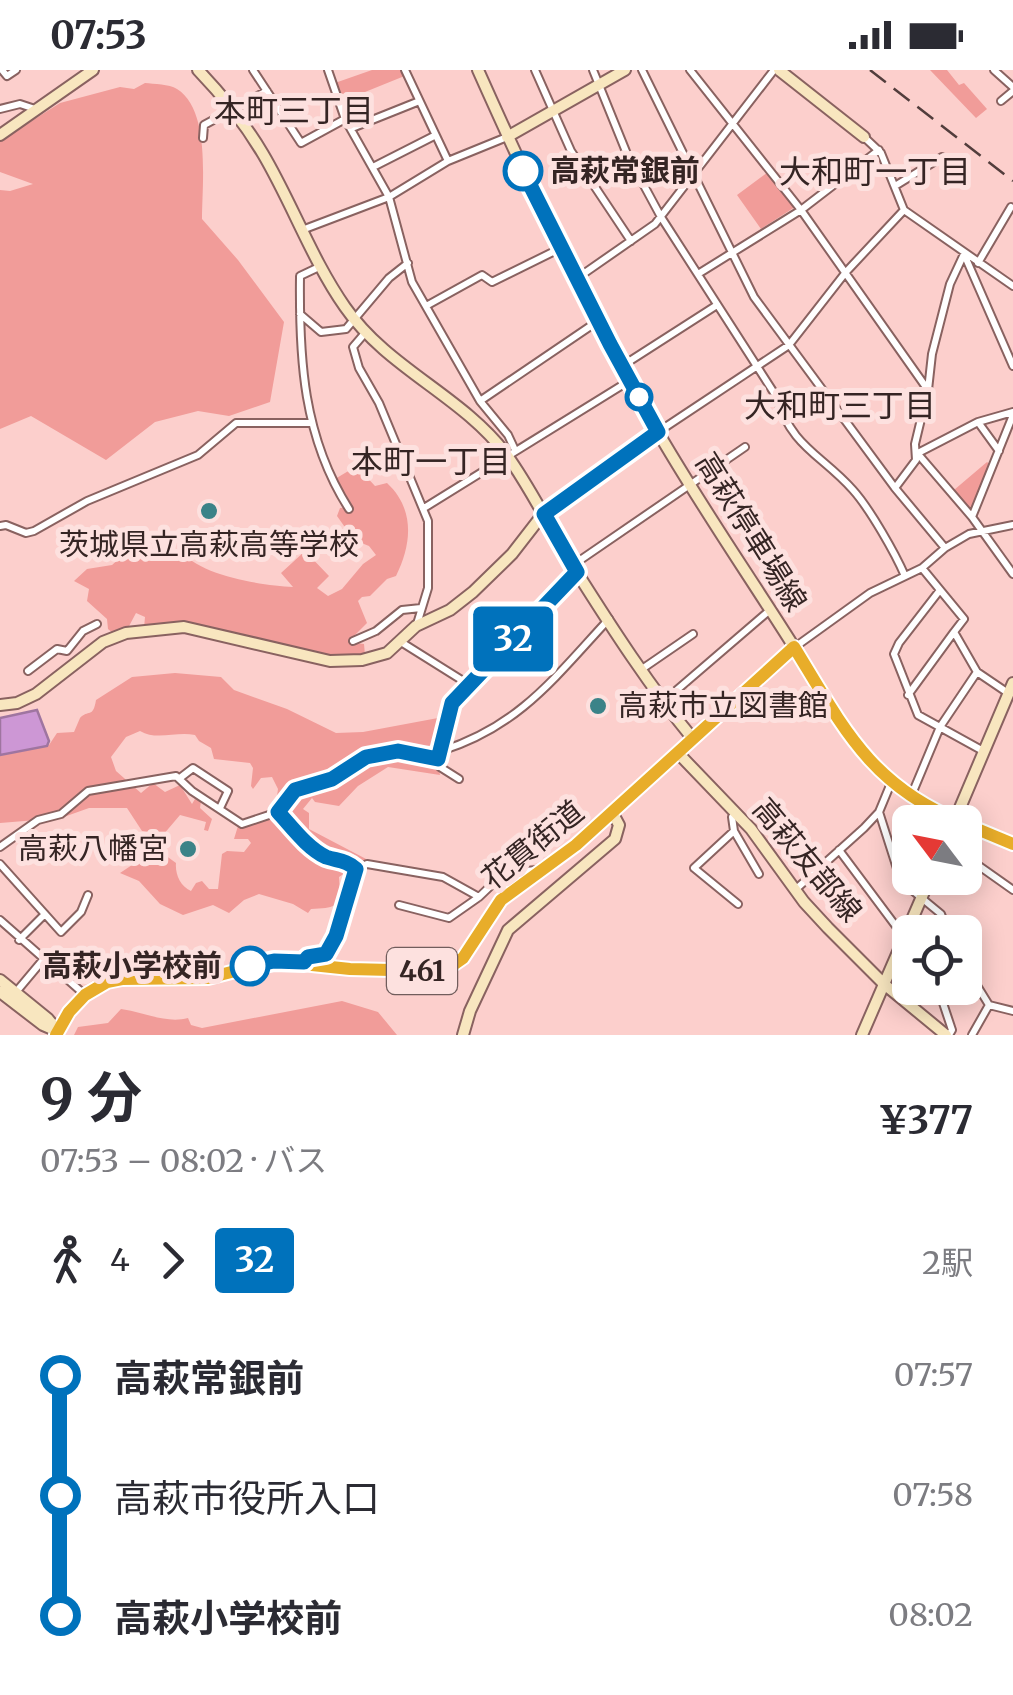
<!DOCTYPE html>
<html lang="ja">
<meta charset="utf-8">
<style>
:root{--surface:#fff;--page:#f2f2f3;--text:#2b2b33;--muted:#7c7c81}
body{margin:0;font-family:Merriweather,"Noto Sans JP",serif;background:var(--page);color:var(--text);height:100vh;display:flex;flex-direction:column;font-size:38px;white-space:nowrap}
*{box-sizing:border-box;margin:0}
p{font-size:32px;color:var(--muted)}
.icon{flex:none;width:55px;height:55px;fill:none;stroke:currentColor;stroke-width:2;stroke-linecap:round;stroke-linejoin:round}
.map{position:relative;height:965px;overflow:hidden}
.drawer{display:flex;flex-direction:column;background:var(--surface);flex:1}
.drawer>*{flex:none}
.badge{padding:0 20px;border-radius:8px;font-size:35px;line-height:65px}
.needle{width:65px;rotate:302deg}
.buttons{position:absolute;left:892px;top:735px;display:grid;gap:20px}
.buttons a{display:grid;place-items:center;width:90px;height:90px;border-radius:15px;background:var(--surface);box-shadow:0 5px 25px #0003;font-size:50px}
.map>.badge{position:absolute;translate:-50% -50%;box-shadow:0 0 0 5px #fff}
.legs{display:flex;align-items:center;gap:15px;height:110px;padding:0 40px;font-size:32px}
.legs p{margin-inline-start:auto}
.summary{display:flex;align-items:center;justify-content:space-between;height:170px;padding:0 40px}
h1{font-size:55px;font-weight:700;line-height:75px}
ul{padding:0 40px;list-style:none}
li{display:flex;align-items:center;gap:35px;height:120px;font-size:38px}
li i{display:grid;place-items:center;width:15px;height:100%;margin:0 12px;background:currentColor}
li i::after{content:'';width:25px;height:25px;margin:-12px;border:8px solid;border-radius:50%;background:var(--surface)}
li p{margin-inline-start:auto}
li:first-child i{background:linear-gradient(#0000 50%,currentColor 0)}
li:last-child i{background:linear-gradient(currentColor 50%,#0000 0)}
.status{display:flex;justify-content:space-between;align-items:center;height:70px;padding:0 50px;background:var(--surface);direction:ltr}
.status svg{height:28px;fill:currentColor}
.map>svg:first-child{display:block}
</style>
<div class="status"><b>07:53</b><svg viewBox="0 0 49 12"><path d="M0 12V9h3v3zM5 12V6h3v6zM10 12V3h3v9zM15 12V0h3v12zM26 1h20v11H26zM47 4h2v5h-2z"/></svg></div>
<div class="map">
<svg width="1013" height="965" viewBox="0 0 1013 965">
<rect width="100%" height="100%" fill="#fccfcc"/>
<!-- green -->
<path fill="#f19c99" d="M 372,0 L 405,0 L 407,5 L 365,22 L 369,38 L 345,49 L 332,14 Z
M 930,0 L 947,0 L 959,15 L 964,13 L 987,39 L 976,48 Z
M 145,13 C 154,14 169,14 177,19 C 211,40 202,114 202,149 L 238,190 L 284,252 L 270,332 L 229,346 L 198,341 L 155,352 L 106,390 L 31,346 L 0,359 L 0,120 L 10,121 L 33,114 L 0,102 L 0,71 L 60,33 L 120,17 L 134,19 Z
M 768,102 L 795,137 L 761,159 L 737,125 Z
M 987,392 L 991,395 L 972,442 L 954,420 Z
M 350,400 L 362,402 L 375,416 L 387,413 C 415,439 412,474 396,506 L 387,509 L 370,526 L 362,527 L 358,531 L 367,553 L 348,572 L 364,574 L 365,585 L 327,586 L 196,554 L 144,558 L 145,547 L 136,543 L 128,558 L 114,564 L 108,559 L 107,549 L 87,531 L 89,519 L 74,511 L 87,499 L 112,495 L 135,475 L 147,479 L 158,489 L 178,478 C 198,506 260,515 293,517 L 281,503 L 305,481 L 329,506 L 317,518 L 328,526 L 342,519 L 363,494 L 376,485 L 369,476 L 354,470 L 337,446 L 340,438 L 351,437 L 351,433 L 335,409 Z
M 175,603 L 221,607 L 234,620 L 287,639 L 336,663 L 363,662 L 438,648 L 443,652 L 436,675 L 426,676 L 418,683 L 423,690 L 438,696 L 440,705 L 388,697 L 358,716 L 339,736 L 315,732 L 312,728 L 303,739 L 309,743 L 309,759 L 368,790 L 366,799 L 351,799 L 339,807 C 341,836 340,838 311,839 L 308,843 L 293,834 L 259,824 L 244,830 L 229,843 L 213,835 L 183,845 L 160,834 L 139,811 L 120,803 L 141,789 L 152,766 L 156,766 L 163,772 L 165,785 L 176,793 C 175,804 180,816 191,821 L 196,813 L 202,811 L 209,819 L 218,819 L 222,784 L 227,781 L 244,782 L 251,773 L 248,769 L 234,769 L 238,756 L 283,738 L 276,733 L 278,719 L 272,707 L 261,708 L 253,719 L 251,716 L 253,698 L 250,693 L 214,689 L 211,678 L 199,671 L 195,665 C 176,661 157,671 140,661 L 126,667 L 111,687 L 116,701 L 141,723 L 153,713 L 165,722 L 180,715 L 192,734 L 195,729 L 201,731 L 200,738 L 212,749 L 208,761 L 204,760 L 206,752 L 180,745 L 163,765 L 142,761 L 127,738 L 89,738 L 61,748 L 0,753 L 0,681 L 49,675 L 57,663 L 74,662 L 80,648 C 88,639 93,649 96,630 L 132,607 Z
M 342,931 L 378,942 L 397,965 L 74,965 L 78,957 L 108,953 L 121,939 C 144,942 166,954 188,948 L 191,955 L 202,958 Z"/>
<!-- water -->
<path fill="#cd97d5" stroke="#9f75a0" stroke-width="2.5" d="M 37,640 L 49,671 L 47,676 L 0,685 L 0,648 Z"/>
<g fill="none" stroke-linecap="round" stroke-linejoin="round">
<defs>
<path id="street" d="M 2,0 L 7,6 L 16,0
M 253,0 L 301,73 L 345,49
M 328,0 L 345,49 L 389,127 L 412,212 L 480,331 L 508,365 L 515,380
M 405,0 L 448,91
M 535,0 L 571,81 L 631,171
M 593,0 L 627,84 L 661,147 L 776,326 C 792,378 821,384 853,420 C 870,439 895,483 905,506
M 642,0 L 754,227 L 895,418 L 945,478
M 690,0 L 801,140 L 928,320
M 994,0 L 1013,17
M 1001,31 L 1013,21
M 0,39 L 20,34 L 35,39
M 352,58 L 417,32
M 864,67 L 881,83 L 904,140 L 1013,216
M 203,68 L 204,55 L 267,21
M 373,97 L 434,66
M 895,116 L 942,87
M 302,160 L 389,127 L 448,91 L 507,67
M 978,193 L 1011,137
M 319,197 L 300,206 C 299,289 303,367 349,439
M 698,204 L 801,140 L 879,80
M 576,209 L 655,154 L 774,0
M 426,236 L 482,205 L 492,212 L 561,178
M 300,244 L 321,262 L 346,259 L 389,208 L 408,193
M 365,263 L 353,277 L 359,298 L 379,333 L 428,451 L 428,518 L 417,554
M 622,296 L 717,235
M 480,331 L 598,251
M 978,352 L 999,381
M 658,362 L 789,275 L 846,202 L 904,140
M 918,383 L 978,352 L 1013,342
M 918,384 L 972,447 L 1013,345
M 895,418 L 916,390 L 915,374 L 928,320 L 932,284 L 950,214 L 964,184 L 1013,296
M 424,438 L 629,311
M 972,447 L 1013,504
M 0,456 L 6,455 L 26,463 L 34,461 L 87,431 L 198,385 L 236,353 L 310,353
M 573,495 L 745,377
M 922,498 L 964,549 L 954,562 L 977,602 L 1008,623
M 940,520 L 899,573 L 894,584 L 918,645 L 985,682
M 353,571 L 376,561 L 402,540 L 421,538
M 401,572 L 468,614
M 795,577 L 870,523 L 922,498 L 945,478 L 969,464 L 1013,455
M 642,599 L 693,564
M 28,601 L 57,579 L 67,581 L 83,561 L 97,554
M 908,625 L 954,562
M 664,631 L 770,540
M 441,681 C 520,656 555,607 609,549
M 437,689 L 451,633 L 576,503
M 180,708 L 193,698 L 228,721 L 220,738
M 912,724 L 940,657 L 977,602
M 278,742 C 292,757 307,778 326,787 C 338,791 346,790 356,799 L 367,794 L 443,807 L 479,827 L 504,803 L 537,800
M 879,742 L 901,811 L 941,844 L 948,862
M 736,744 L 732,747 L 734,761 L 759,804
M 734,761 L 694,798 L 738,834
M 0,777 L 38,750 L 61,744 L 88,721 L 176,706 L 192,721 L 242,754 L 278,742 L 295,721 L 332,709 L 366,687 L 398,681 L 437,689 L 440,697 L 459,709
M 839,780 L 910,875
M 965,786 L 1013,820
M 0,794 L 61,862 L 81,842 L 88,825
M 795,820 L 864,758 L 879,742 L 891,713
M 399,835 L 449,848 L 479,827
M 0,850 L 84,924
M 19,870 L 45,844
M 305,892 L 308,887 L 328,880 L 356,799
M 965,896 L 989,935
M 938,918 L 952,960 L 949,965
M 16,922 L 42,891
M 972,965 L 989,935 L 1013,941"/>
<path id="secondary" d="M 198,0 C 223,26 244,52 263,84 C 292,133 312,190 345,237 C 388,299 461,325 506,384 C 533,421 552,463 576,501 C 612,558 650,617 693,669
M 478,0 C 532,121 589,242 655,357 C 698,432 748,504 794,577
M 779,0 L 864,67
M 0,65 L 93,0
M 507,67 L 625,0
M 0,635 L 17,633 L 36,624 L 103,572 L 126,563 L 184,557 L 330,591 L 362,590 L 387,583 L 416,556 L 450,540 L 473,522 L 512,484 L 543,444 L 658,362
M 678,683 L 751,759 L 804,832 L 828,858 L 884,914 L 946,965
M 954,752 L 1013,613
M 0,910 L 48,949 L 58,961
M 0,922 L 43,955 L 57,961
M 463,965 L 470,941 L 508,860 L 615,769 L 619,755 L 612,742
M 862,965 L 930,808"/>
<path id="highway" d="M 965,754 L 1013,774
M 56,965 L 69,942 L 85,925 L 107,912 L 122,909 L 208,908 L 274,891 L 350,899 L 432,901 L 453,895 L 463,888 L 501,830 L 576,775 L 794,577 C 843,657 870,715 961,752"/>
</defs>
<!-- street casing -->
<use href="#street" stroke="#896260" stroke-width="10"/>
<!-- secondary casing -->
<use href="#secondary" stroke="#896260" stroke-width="14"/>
<!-- highway casing -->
<use href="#highway" stroke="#fff" stroke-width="16"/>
<!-- street -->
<use href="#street" stroke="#fff" stroke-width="6"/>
<!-- secondary -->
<use href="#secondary" stroke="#f8e6bf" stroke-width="10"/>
<!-- highway -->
<use href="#highway" stroke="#e8ad2a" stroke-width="12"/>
<!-- rail -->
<path stroke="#523d3c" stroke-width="2.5" stroke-dasharray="20 10" stroke-linecap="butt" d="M 870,0 L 1013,111"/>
</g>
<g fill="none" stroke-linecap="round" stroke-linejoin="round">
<defs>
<path id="line-1" d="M 250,896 L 274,891 L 304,892 L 308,887 L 326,884 L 336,866 L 356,799 C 346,790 338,791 326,787 C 307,778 292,757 278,742 L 295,720 L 332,709 L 366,687 L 398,681 L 438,689 L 452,633 L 577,502 L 544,444 L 658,362 L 610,274 L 523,101"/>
</defs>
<!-- line-1 casing -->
<use href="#line-1" stroke="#fff" stroke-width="22"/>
<!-- line-1 -->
<use href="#line-1" stroke="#0072bc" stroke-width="15"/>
</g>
<!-- markers -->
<g fill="#fff" stroke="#0072bc" stroke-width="5">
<circle cx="523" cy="101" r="18"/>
<circle cx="639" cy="327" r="12"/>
<circle cx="250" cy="896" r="18"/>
</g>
<g fill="#3b8388" stroke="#fde1df" stroke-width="4">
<circle cx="209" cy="441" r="10"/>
<circle cx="598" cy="636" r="10"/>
<circle cx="188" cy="779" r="10"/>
</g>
<g text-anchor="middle" stroke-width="10" stroke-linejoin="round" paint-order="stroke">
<!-- shield labels -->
<rect fill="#fde1df" stroke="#715d5c" stroke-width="2.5" x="387" y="878" width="70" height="46" rx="8"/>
<g font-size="28" font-weight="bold" fill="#352524">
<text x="422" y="911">461</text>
</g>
<!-- stop labels -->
<g font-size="30" font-weight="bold" fill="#352524" stroke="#fde1df" text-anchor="start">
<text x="550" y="111">高萩常銀前</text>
<text x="222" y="906" text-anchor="end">高萩小学校前</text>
</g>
<!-- street labels -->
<g font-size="30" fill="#352524" stroke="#fde1df">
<text transform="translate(751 462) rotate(58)" y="10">高萩停車場線</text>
<text transform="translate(533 775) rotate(-39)" y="10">花貫街道</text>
<text transform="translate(807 790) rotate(50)" y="10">高萩友部線</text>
</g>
<!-- poi labels -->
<g font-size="30" fill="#352524" stroke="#fde1df">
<text x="209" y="485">茨城県立高萩高等学校</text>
<text x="618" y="646" text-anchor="start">高萩市立図書館</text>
<text x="168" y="789" text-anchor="end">高萩八幡宮</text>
</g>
<!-- neighbourhood labels -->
<g font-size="32" fill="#352524" stroke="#fde1df">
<text x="294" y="52">本町三丁目</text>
<text x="875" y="113">大和町一丁目</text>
<text x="840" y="347">大和町三丁目</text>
<text x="431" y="403">本町一丁目</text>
</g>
</g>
</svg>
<div class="buttons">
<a><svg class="needle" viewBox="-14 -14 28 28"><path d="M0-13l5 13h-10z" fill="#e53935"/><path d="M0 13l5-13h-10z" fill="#7c7c81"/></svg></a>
<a><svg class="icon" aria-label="locate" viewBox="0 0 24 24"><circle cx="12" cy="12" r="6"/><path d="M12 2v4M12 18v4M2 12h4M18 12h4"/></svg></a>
</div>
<b class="badge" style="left:513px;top:569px;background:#0072bc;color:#fff">32</b>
</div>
<section class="drawer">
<div class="summary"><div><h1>9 分</h1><p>07:53 – 08:02 · バス</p></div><b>¥377</b></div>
<div class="legs"><svg class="icon" aria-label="walk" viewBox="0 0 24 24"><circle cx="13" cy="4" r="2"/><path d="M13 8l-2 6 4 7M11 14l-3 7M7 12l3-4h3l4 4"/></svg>4<svg class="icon" aria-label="forward" viewBox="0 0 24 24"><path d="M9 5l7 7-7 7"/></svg><b class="badge" style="background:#0072bc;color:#fff">32</b><p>2駅</p></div>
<ul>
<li><i style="color:#0072bc"></i><b>高萩常銀前</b><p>07:57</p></li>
<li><i style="color:#0072bc"></i><span>高萩市役所入口</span><p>07:58</p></li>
<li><i style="color:#0072bc"></i><b>高萩小学校前</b><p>08:02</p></li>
</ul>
</section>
